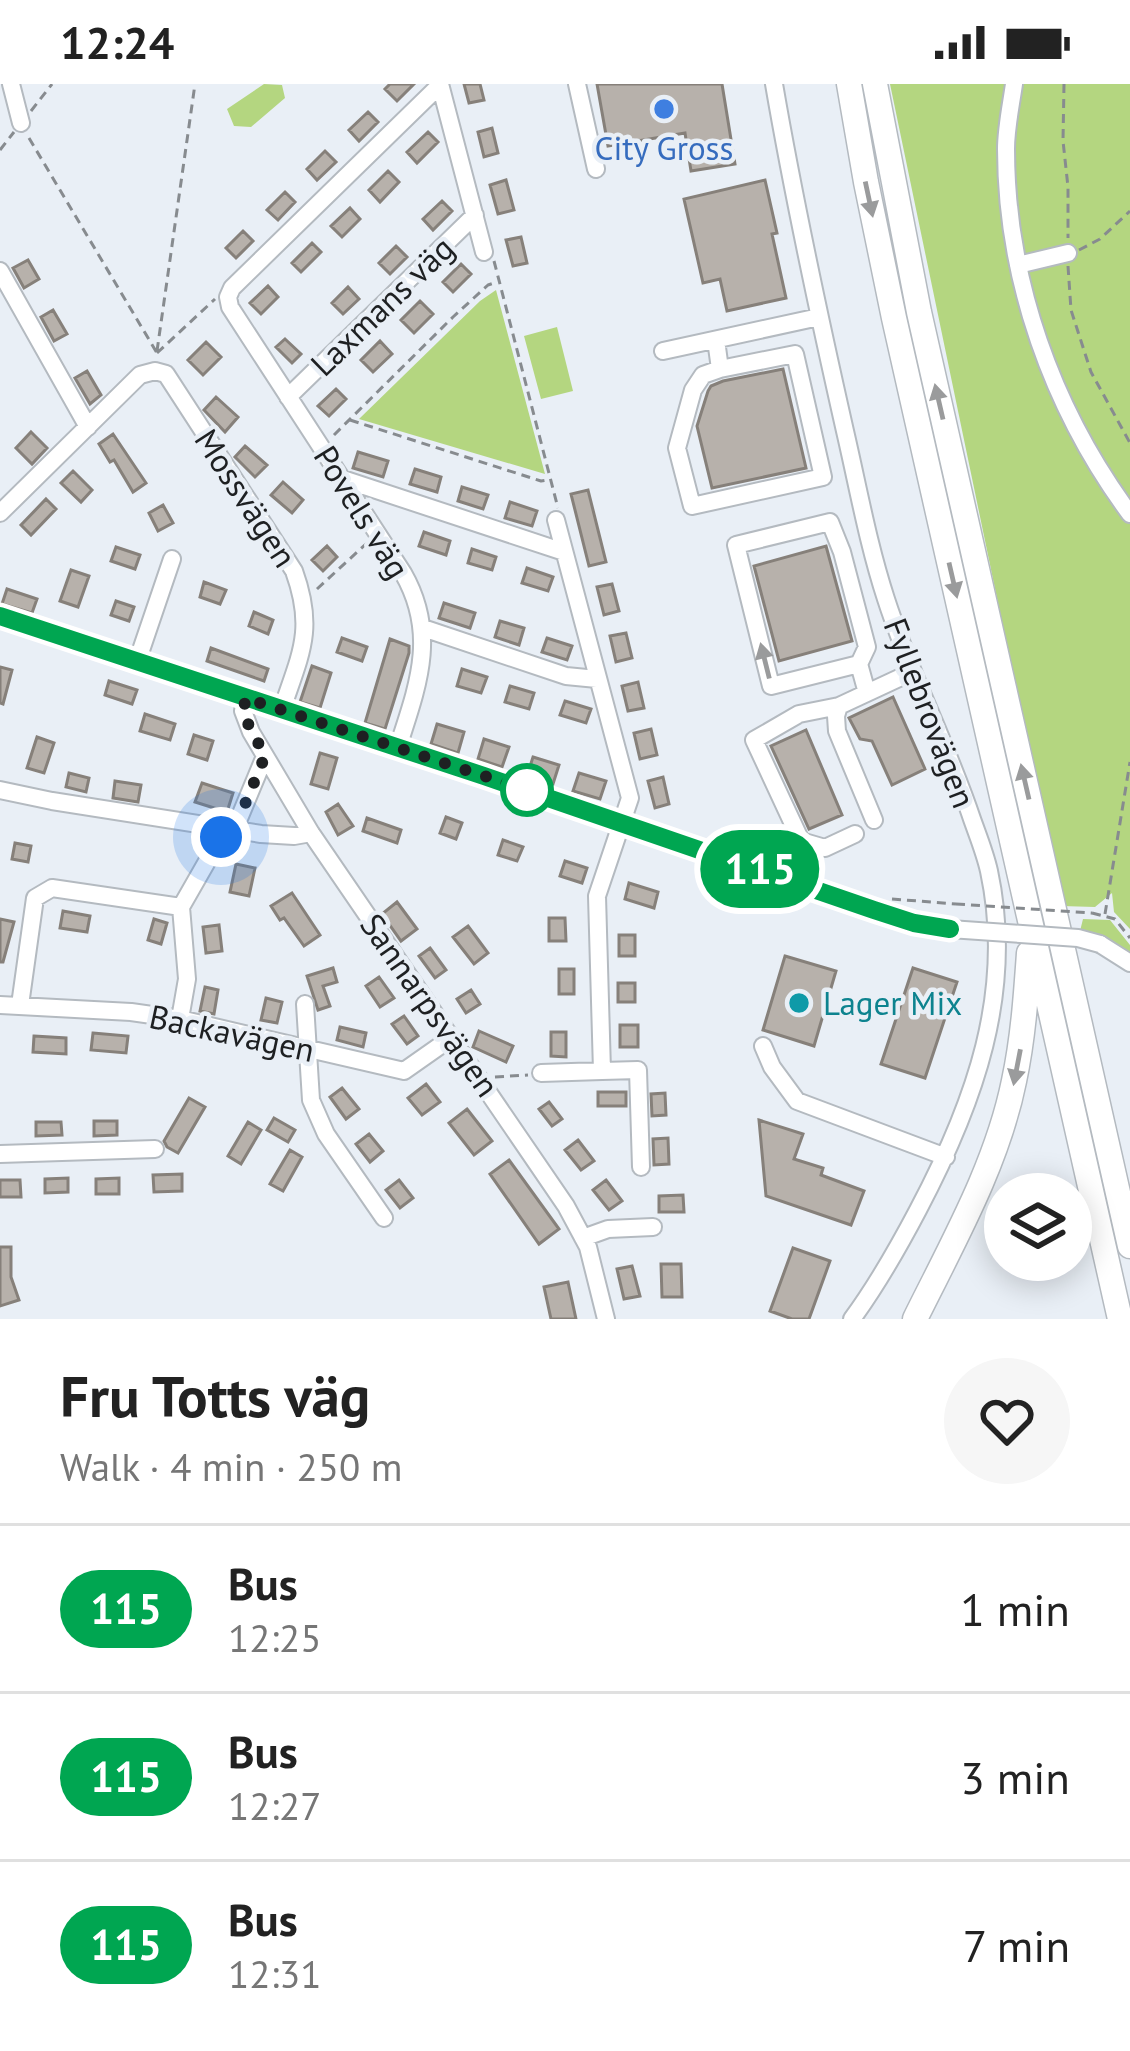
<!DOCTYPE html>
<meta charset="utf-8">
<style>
:root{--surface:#fff;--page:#f6f6f6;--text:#222;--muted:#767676;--line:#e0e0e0}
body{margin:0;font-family:"PT Sans",sans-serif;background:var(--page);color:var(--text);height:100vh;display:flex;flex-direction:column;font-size:45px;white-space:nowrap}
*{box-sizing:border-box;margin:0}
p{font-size:39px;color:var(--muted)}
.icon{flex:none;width:66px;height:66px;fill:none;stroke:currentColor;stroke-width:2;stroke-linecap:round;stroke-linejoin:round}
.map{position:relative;height:1235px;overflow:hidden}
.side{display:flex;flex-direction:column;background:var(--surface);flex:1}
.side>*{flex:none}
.badge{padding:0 24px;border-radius:39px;font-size:42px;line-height:78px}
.controls{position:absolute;left:984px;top:1089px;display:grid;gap:24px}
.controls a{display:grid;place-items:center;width:108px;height:108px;border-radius:50%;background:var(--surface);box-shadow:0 6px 30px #0003;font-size:60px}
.you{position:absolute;width:60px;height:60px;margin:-30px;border:9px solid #fff;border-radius:50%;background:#1a73e8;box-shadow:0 0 0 18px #1a73e833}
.map>.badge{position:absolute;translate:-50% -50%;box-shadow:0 0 0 6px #fff}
.round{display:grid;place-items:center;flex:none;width:126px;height:126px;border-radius:63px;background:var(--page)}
.head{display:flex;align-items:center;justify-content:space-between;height:204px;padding:0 60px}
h1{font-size:57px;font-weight:800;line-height:90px}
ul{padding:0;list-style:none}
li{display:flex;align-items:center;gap:36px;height:168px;padding:0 60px;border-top:3px solid var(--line)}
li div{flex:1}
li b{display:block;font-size:45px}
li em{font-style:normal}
li .badge{min-width:132px;font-weight:700;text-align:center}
.status{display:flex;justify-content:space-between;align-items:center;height:84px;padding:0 60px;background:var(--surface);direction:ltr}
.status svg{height:33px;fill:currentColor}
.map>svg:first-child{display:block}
</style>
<div class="status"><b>12:24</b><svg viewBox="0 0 49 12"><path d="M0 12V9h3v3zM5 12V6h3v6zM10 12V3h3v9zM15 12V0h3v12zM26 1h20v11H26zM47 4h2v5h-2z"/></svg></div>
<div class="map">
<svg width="1130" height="1235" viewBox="0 0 1130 1235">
<rect width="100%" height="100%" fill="#e9eff6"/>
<!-- green -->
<path fill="#b4d680" d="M 264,0 L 282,1 L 285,14 L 251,43 L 234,42 L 227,25 Z
M 890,0 L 1130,0 L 1130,845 L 1114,828 L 1112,809 L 1095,823 L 1061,822 Z
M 496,206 L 545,390 L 359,335 L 480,217 Z
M 557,243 L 573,307 L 541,315 L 524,252 Z
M 1083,835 L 1110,836 L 1130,861 L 1130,870 L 1108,855 L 1080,847 Z"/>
<!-- building -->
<path fill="#b7b1ab" stroke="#86807a" stroke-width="3" d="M 390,0 L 414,0 L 397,17 L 385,5 Z
M 464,0 L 480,0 L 484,16 L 469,19 Z
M 597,0 L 722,0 L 735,80 L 691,87 L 685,49 L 608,62 Z
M 368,28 L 378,38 L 359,57 L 349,46 Z
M 492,44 L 498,69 L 484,73 L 478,48 Z
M 428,48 L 438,58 L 417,79 L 407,68 Z
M 325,67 L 336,78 L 317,96 L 307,85 Z
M 388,87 L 399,98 L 380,118 L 369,106 Z
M 506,96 L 514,126 L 498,130 L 490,101 Z
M 765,96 L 777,149 L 772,150 L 786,214 L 727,227 L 720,195 L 703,199 L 684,115 Z
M 285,108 L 295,118 L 278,136 L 267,126 Z
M 442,117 L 452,127 L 433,146 L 423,135 Z
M 350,124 L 360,135 L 342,153 L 331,142 Z
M 243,147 L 253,157 L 236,174 L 226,164 Z
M 521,153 L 527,179 L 513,182 L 506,156 Z
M 312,159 L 321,168 L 301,188 L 292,179 Z
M 396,162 L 407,173 L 390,190 L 379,179 Z
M 28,176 L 39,195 L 24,204 L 13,184 Z
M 461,180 L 471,190 L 453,208 L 443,198 Z
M 268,202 L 278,213 L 261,230 L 250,219 Z
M 348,203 L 359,215 L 343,230 L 332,219 Z
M 420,217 L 433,230 L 414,249 L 401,236 Z
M 53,226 L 67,250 L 54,257 L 41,233 Z
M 285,255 L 301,270 L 292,279 L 276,263 Z
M 380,257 L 392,270 L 373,288 L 361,276 Z
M 206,258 L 221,273 L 203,291 L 188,276 Z
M 783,285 L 806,384 L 712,404 L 697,342 L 708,307 L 711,302 L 723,297 Z
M 87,287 L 101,311 L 90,320 L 75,294 Z
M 336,305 L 346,315 L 329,332 L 318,322 Z
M 216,313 L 238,333 L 225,348 L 204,326 Z
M 31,348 L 47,364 L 32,380 L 16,364 Z
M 113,350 L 146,399 L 133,408 L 114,376 L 110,378 L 99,360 Z
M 245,362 L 267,381 L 255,393 L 235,373 Z
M 358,368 L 388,377 L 383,393 L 353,384 Z
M 415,385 L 441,393 L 437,408 L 410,400 Z
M 73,387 L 92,406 L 81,418 L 61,399 Z
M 283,398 L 303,416 L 292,429 L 271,411 Z
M 462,403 L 488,411 L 483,425 L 458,417 Z
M 588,406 L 606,478 L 589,482 L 571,410 Z
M 46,415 L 56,425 L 31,451 L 21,441 Z
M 510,418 L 537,427 L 532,442 L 505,434 Z
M 163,421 L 173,439 L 158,447 L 149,429 Z
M 424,448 L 450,457 L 446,471 L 419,462 Z
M 327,462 L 337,473 L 323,487 L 312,476 Z
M 826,462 L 852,557 L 779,577 L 754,482 Z
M 116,463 L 140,471 L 135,485 L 111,477 Z
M 472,465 L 496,473 L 492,486 L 468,479 Z
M 527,484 L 553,493 L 548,507 L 522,499 Z
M 71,486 L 89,492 L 78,523 L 60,517 Z
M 204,498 L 226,506 L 220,520 L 200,513 Z
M 612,500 L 619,527 L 604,531 L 597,503 Z
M 7,505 L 37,515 L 32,529 L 2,520 Z
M 116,517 L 134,523 L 129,537 L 111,531 Z
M 444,519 L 475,529 L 470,544 L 439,534 Z
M 254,528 L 273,536 L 268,550 L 249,542 Z
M 500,537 L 524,544 L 519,561 L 495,553 Z
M 626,549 L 632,574 L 616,578 L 610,552 Z
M 342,554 L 367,563 L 362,577 L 337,568 Z
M 547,554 L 572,562 L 567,576 L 542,568 Z
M 390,555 L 409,562 L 409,569 L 385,645 L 365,639 Z
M 211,564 L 268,585 L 264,597 L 207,577 Z
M 312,582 L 331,589 L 320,624 L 300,618 Z
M 0,583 L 12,586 L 3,620 L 0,619 Z
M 462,585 L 487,593 L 481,609 L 457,602 Z
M 109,597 L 137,606 L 132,620 L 105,611 Z
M 638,598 L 644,624 L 628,627 L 622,602 Z
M 510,602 L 534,609 L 529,625 L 505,618 Z
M 893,613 L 925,685 L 892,701 L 872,657 L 860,655 L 849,634 Z
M 565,617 L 591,625 L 586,639 L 560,631 Z
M 145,630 L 175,640 L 170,656 L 140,647 Z
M 437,640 L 464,648 L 458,669 L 431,660 Z
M 651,645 L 657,671 L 640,675 L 634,649 Z
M 806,646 L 842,731 L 809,745 L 771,662 Z
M 194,651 L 213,657 L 207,676 L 188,670 Z
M 37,653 L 54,659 L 44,689 L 27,684 Z
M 484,655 L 509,663 L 502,683 L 478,675 Z
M 320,669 L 337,674 L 328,705 L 311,700 Z
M 533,673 L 559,681 L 553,700 L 527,692 Z
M 69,689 L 89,694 L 86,708 L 66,703 Z
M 579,689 L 606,697 L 600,715 L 573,707 Z
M 663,693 L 669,720 L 655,724 L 648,697 Z
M 115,697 L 141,701 L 138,718 L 113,714 Z
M 202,699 L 233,709 L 227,728 L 195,718 Z
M 338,720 L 353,742 L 338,751 L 326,728 Z
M 446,733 L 462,739 L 456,755 L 440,749 Z
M 367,734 L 401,746 L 397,759 L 363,747 Z
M 503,756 L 523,763 L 517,777 L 498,771 Z
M 15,759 L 31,762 L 28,778 L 12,775 Z
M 565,777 L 587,784 L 582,799 L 560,792 Z
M 236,780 L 255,784 L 249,812 L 230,808 Z
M 629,799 L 658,808 L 654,824 L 625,815 Z
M 292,809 L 320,851 L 304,862 L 284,834 L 280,836 L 271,822 Z
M 397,818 L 417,845 L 401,857 L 382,830 Z
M 63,827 L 90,832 L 87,848 L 60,844 Z
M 549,834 L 565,834 L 566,857 L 549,857 Z
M 0,835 L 14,838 L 3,878 L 0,878 Z
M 154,835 L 167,839 L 161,860 L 148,856 Z
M 219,841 L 222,867 L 206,869 L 203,843 Z
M 468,842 L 488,869 L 474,880 L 453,853 Z
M 619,851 L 635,851 L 635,872 L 619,872 Z
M 430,864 L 446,886 L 435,894 L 419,872 Z
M 785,872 L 836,887 L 814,962 L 763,946 Z
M 333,884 L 337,898 L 323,902 L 330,922 L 318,926 L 307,892 Z
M 913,884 L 957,898 L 925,994 L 881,980 Z
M 559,885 L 574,885 L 574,910 L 559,910 Z
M 379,893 L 394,914 L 380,923 L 366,902 Z
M 618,899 L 635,899 L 635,918 L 618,918 Z
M 205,903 L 218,906 L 214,930 L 200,927 Z
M 471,906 L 480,920 L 466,929 L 457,915 Z
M 266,914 L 282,918 L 277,939 L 261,936 Z
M 404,932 L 418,952 L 407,960 L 392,940 Z
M 620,941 L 638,941 L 638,963 L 620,963 Z
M 340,943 L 366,949 L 363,963 L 337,956 Z
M 479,947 L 513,962 L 506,978 L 473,963 Z
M 551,948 L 566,948 L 566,973 L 551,972 Z
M 93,949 L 128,952 L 126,969 L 91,966 Z
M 34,952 L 66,954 L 66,970 L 33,968 Z
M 426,1000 L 440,1018 L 422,1031 L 408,1014 Z
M 342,1004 L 359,1025 L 346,1035 L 330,1013 Z
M 598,1008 L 626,1008 L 626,1022 L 598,1022 Z
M 665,1009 L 666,1031 L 652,1032 L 651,1010 Z
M 189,1014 L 205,1023 L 178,1069 L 167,1063 L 164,1057 Z
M 549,1018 L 562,1035 L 552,1042 L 539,1025 Z
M 467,1025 L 492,1057 L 474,1071 L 449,1039 Z
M 274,1034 L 295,1046 L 288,1058 L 267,1046 Z
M 759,1036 L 803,1050 L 794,1075 L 823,1084 L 821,1091 L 864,1107 L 851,1141 L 766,1112 Z
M 94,1037 L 117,1037 L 117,1051 L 94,1052 Z
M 36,1038 L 61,1038 L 62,1051 L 36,1052 Z
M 248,1038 L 261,1046 L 241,1080 L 228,1072 Z
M 369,1050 L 383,1067 L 370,1078 L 356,1060 Z
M 668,1054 L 669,1080 L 654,1081 L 653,1055 Z
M 578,1056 L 594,1077 L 581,1086 L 565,1066 Z
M 290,1066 L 302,1073 L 283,1107 L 270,1100 Z
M 509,1076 L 559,1145 L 539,1160 L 490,1090 Z
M 182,1090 L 182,1107 L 154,1108 L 153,1091 Z
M 68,1094 L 68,1108 L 45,1109 L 45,1095 Z
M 119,1094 L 119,1110 L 96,1110 L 96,1095 Z
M 0,1096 L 20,1096 L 21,1113 L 0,1113 Z
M 399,1096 L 413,1114 L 400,1124 L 386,1106 Z
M 606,1096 L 622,1117 L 609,1126 L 593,1106 Z
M 683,1111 L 684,1128 L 659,1128 L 659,1112 Z
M 0,1163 L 11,1163 L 11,1193 L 19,1216 L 0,1222 Z
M 793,1164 L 830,1177 L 809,1235 L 792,1235 L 770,1227 Z
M 661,1180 L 681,1180 L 682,1213 L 662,1213 Z
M 632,1182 L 640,1212 L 624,1215 L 617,1185 Z
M 568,1198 L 576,1235 L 551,1235 L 544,1203 Z"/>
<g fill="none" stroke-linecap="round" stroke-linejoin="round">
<defs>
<path id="minor" d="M 11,0 L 21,39
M 440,0 L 484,168
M 577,0 L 596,85
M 774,0 C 794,116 819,232 845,347 C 858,403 868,460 886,515 C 910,590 947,660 972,735 C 978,752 985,769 989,787 C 1015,908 974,1020 918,1126 C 898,1164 877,1201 852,1235
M 1014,0 C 1011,21 1006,44 1006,65 C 1006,196 1053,326 1130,430
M 1018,181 L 1068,169
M 0,187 L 88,343
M 716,256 L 720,285 L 703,291 L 693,306 L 677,364 L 692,422 L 823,393 L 795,270 L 720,285
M 663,267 L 819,233
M 288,313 L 475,131
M 343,395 L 564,468
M 0,429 L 140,291 L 155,287 L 166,290 L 294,487 C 315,545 301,569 282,625
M 0,532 L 527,706 L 874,826 L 914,839 L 950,845
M 423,544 L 566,592 L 597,595
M 137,578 L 172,475
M 859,580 L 771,602 L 736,461 L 830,438 L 842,468 L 867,563 L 859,580 L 867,609
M 245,614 L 243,627 L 251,648 L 311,749 L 566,1122 L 588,1163 L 606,1235
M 839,622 L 799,630 L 754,656 L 801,757 L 825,764 L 855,750
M 398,663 C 418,601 438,550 403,489 L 230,223 L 228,213 L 232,204 L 440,1
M 0,706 L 52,717 L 261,750 L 294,752 L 311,749
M 874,736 L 837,647 L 836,632 L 839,622 L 912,588
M 1100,860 L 1130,879
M 305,920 L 311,1016 L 326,1050 L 384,1134
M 0,921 L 131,928 L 180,935 L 404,987 L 451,954
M 20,921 L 35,814 L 52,804 L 181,823
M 180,935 L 187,895 L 181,823 L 221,753 L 238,737 L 265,672
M 763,962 L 772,983 L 797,1017 L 946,1073
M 602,987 L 638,986 L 641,1083
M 541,989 L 602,987 L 597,812 L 630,714 L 556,436
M 0,1070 L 155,1065
M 583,1154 L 608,1145 L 653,1143"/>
<path id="highway" d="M 849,0 L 866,98 L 894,234 L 1120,1235
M 875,0 L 919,228 L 1130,1162
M 915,1235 C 953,1158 997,1081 1014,997 C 1023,955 1026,912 1029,869"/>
</defs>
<!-- minor casing -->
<use href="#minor" stroke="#b4bac0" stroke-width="20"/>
<!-- highway casing -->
<use href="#highway" stroke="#b4bac0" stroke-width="27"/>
<!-- path -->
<path stroke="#878b8f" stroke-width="3" stroke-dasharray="9 6" stroke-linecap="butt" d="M 1064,0 L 1063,57 L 1068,103 L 1068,154
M 31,27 L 52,0
M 29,54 L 157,269 L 156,273
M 0,66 L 14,48
M 1079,166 L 1100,155 L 1130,127
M 494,177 L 558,424
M 1068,182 L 1071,226 L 1091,288 L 1130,359
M 157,267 L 195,0
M 157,269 L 215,215
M 350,336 L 541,397 L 547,396
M 334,351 L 453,233 L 488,201 L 497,198
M 317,505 L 367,459
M 892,815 L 956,820
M 1092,829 L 1115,835 L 1130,854
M 1105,830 L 1130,678
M 495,993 L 528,991"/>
<!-- minor -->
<use href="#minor" stroke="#fff" stroke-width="16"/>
<!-- highway -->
<use href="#highway" stroke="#fff" stroke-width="24"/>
<defs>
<path id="minor-bridge" d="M 950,845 L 1078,854 L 1100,860"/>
</defs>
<!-- minor-bridge casing -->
<use href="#minor-bridge" stroke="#b4bac0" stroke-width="20" stroke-linecap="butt"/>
<!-- path-bridge -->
<path stroke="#878b8f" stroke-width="3" stroke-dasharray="9 6" stroke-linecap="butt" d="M 956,820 L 1092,829"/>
<!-- minor-bridge -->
<use href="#minor-bridge" stroke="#fff" stroke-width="16"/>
</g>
<!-- one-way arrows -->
<defs><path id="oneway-solid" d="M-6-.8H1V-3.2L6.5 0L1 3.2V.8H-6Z" transform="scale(3)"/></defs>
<g fill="#9a9b9c">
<use href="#oneway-solid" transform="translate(869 115) rotate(78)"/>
<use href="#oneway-solid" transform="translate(939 318) rotate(-103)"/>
<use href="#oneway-solid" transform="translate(953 496) rotate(77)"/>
<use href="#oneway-solid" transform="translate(765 577) rotate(-104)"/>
<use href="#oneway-solid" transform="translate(1025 698) rotate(-103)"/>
<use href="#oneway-solid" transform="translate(1017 983) rotate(101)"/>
</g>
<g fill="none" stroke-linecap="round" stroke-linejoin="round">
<defs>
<path id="line" d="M 0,532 L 484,692 L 874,826 L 914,839 L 950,845"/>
</defs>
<!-- line casing -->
<use href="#line" stroke="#fff" stroke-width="27"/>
<!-- line -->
<use href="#line" stroke="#00a651" stroke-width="18"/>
<!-- walk -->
<path stroke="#1e2022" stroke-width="12" stroke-dasharray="0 21.6" d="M 221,753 L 238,737 L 265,672 L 244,632 L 245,614 L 527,706"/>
</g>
<!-- markers -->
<circle fill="#3f7fe0" stroke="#e9eff6" stroke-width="4.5" cx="664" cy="25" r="12"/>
<circle fill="#fff" stroke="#00a651" stroke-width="6" cx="527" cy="706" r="24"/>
<circle fill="#0f9aa8" stroke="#e9eff6" stroke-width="4.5" cx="799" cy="919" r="12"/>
<g text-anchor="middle" stroke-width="9" stroke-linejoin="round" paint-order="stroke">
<!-- shop labels -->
<g font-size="33" fill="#366cbe" stroke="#e9eff6">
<text x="664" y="76">City Gross</text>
</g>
<!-- street labels -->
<g font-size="33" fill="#1e2022" stroke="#e9eff6">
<text transform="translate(382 222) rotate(-44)" y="12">Laxmans väg</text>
<text transform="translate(246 414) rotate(57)" y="12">Mossvägen</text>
<text transform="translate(362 428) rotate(58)" y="12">Povels väg</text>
<text transform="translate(930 629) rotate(69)" y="12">Fyllebrovägen</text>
<text transform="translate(430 921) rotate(55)" y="12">Sannarpsvägen</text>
<text transform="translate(232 949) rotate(12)" y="12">Backavägen</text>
</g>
<!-- culture labels -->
<g font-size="33" fill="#0d838f" stroke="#e9eff6" text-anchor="start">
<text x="823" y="931">Lager Mix</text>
</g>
</g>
</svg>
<div class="controls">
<a><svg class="icon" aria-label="layers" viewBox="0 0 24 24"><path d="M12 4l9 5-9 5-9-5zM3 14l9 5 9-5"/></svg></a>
</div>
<div class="you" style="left:221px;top:753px"></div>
<b class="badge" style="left:760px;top:785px;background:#00a651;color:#fff">115</b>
</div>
<section class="side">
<div class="head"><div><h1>Fru Totts väg</h1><p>Walk · 4 min · 250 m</p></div><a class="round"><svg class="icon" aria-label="heart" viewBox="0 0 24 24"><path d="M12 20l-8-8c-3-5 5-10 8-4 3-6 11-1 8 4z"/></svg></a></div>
<ul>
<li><span class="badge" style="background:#00a651;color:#fff">115</span><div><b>Bus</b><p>12:25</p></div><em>1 min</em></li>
<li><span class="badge" style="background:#00a651;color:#fff">115</span><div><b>Bus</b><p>12:27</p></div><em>3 min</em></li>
<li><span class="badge" style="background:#00a651;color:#fff">115</span><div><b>Bus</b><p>12:31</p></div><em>7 min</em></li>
</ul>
</section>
